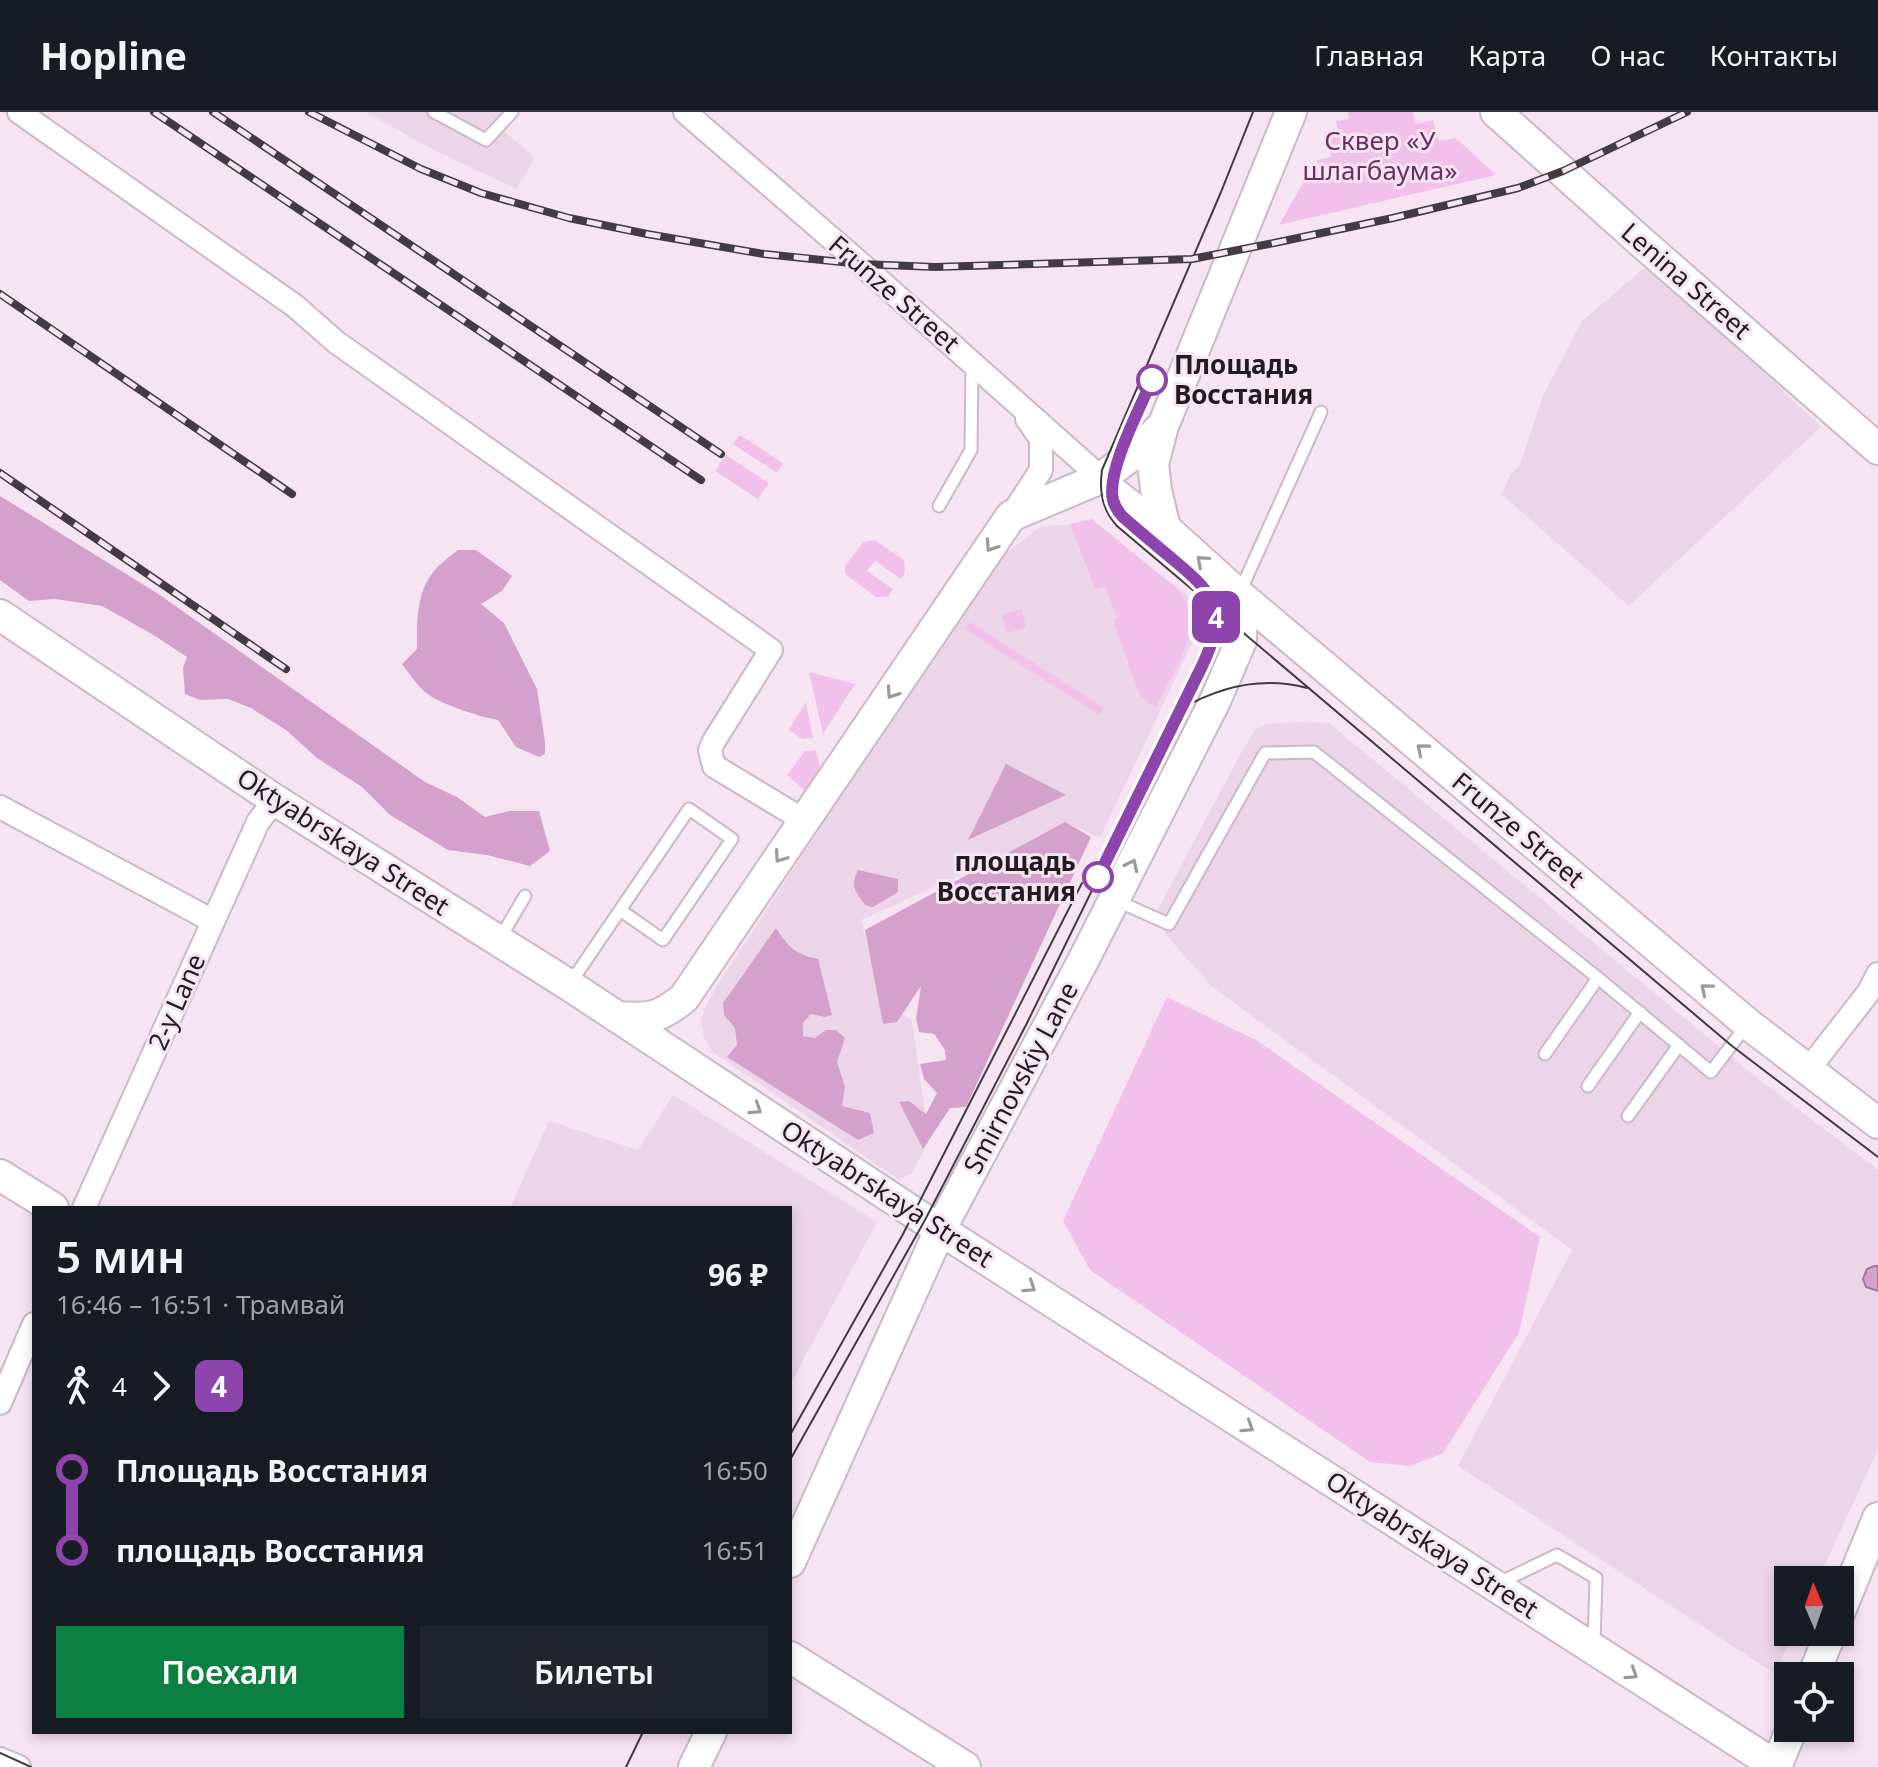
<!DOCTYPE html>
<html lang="ru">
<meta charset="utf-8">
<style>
:root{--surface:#171b24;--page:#20242c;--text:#f1f3f6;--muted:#9ea1a6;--line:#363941;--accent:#0b8043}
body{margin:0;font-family:"Noto Sans",sans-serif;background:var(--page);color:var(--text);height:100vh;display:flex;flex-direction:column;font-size:30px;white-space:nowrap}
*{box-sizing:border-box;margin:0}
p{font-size:26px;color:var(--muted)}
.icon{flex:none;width:44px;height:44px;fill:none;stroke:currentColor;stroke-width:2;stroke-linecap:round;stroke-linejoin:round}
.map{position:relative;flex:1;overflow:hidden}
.side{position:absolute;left:32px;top:1094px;width:760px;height:528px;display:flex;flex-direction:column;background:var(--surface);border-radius:0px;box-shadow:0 4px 12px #0003}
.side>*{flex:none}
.badge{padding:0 16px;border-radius:12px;font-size:28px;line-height:52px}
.needle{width:52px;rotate:358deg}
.buttons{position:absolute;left:1774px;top:1454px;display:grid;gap:16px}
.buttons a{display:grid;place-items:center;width:80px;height:80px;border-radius:0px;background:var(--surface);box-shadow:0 4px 12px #0003;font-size:40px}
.map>.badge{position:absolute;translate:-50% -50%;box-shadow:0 0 0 4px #fff}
.legs{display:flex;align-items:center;gap:12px;height:88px;padding:0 24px;font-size:26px}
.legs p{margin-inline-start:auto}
.head{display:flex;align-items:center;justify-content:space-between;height:136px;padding:0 24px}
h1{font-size:44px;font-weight:600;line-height:60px}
.action{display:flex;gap:16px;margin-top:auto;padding:16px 24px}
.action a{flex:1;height:92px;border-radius:0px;background:var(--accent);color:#fff;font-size:32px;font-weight:600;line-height:92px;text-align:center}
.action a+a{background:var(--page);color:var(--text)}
ul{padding:0 24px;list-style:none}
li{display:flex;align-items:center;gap:28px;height:80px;font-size:30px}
li i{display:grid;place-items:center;width:12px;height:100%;margin:0 10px;background:currentColor}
li i::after{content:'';width:20px;height:20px;margin:-10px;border:6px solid;border-radius:50%;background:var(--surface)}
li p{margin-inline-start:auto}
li:first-child i{background:linear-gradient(#0000 50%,currentColor 0)}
li:last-child i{background:linear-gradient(currentColor 50%,#0000 0)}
header{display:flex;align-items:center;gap:48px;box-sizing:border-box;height:112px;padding:0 40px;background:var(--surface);border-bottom:2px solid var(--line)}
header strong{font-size:38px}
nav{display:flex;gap:44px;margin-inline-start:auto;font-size:28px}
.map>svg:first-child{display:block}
</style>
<header>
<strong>Hopline</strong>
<nav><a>Главная</a><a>Карта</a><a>О нас</a><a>Контакты</a></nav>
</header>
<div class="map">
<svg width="1878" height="1655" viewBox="0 0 1878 1655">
<rect width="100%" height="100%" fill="#f6e4f3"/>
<!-- built -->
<path fill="#edd5e9" d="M 366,0 L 505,0 L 495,11 L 535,46 L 516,77 L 428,35 Z
M 1650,151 L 1821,315 L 1629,494 L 1501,382 L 1511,362 L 1520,353 L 1543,284 L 1582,209 Z
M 1086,412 L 1106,421 L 1190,485 L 1199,501 L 1197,514 L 1193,529 L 1100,726 L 1072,713 L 861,808 L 880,885 L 912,909 L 929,1029 L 911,1062 L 898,1067 L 713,940 L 704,926 L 701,910 L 704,897 L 717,874 L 991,453 L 1041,414 Z
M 1297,610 L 1329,611 L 1751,961 L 1878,1058 L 1878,1337 L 1818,1468 L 1788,1468 L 1788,1520 L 1794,1520 L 1775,1562 L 1458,1354 L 1572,1138 L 1211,874 L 1166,823 L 1157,799 L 1241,641 L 1256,617 L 1266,612 Z
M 673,983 L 877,1110 L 790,1273 L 790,1096 L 510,1096 L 549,1009 L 638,1038 Z"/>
<!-- green -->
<path fill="#f2c1eb" d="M 1348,0 L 1413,0 L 1416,12 L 1433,8 L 1439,29 L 1456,26 L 1496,63 L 1279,113 L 1304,69 L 1320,66 L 1317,48 L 1331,45 L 1328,27 L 1339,24 L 1336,9 L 1349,7 Z
M 740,323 L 783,351 L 777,361 L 733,332 Z
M 726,343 L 769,371 L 758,387 L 715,359 Z
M 1092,407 L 1177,477 C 1183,484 1188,490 1191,499 C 1198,523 1168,571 1156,595 L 1140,584 L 1113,508 L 1117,506 L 1105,474 L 1095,477 L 1070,412 Z
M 875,428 L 904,448 L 905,461 L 901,467 L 875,449 L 867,459 L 893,477 L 888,485 L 876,485 L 845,462 L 845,454 L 863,430 Z
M 1022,497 L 1026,516 L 1007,521 L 1002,502 Z
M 970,510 L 1104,596 L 1099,603 L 965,517 Z
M 809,560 L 855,572 L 823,622 Z
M 806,590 L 813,626 L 802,627 L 789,618 Z
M 816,638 L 822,664 L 808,682 L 787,663 L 805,639 Z
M 1167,885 L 1256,928 L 1540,1125 L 1519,1221 L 1443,1341 L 1410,1354 L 1370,1350 L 1090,1158 L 1063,1109 Z"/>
<!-- forest -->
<path fill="#d3a1cc" d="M 0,384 L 157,481 L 425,670 L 457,685 L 485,705 L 509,699 L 539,699 L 550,739 L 530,754 L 487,743 L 448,738 L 390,703 L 362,675 L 317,646 L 286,618 L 251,596 L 228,587 L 200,588 L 185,582 L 183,556 L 187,545 L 152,522 L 102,494 L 55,487 L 29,489 L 0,468 Z
M 458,438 L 476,438 L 512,464 L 502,479 L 481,492 L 504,511 L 537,577 L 545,630 L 545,642 L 539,645 L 516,635 L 498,608 C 477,604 450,595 432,585 C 419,577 411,564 402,552 L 417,537 C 417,510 416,481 434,459 C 440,451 450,445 458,438 Z
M 1006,652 L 1066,683 L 968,728 Z
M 1065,710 L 1091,725 L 966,995 L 950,996 L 923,1037 L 899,990 L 909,989 L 926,1002 L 937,981 L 924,967 L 920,952 L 946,948 L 945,938 L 934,922 L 919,920 L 916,907 L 921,874 L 897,910 L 883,912 L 865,818 Z
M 858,758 L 898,767 L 898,780 L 873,795 L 865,793 C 855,779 850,775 858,758 Z
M 776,816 C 789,836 795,842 818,847 L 832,903 L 825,905 L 811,902 L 803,911 L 803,924 L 815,926 L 826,918 L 836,918 L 845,926 L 837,950 L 845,975 L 842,994 L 870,1001 L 874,1021 L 858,1028 L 727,945 L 737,933 L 735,916 L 724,903 L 723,891 Z"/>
<!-- water -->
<path fill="#d5a2cd" stroke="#9f7a99" stroke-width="2" d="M 1874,1154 L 1878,1154 L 1878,1179 L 1866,1175 L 1863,1167 L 1867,1157 Z"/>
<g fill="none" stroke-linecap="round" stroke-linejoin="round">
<defs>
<path id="lane" d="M 434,0 L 486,28 L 512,0
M 939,394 L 971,338 L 972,252
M 1239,482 L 1321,300
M 1115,788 L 1169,812 L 1265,641 L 1314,640 L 1598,866 L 1711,960 L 1746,914
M 499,828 L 525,784
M 569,873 L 689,697 L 732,727 L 663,828 L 620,798
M 1545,942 L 1598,866
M 1588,974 L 1640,900
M 1628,1004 L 1679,933
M 1499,1471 L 1557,1443 L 1596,1466 L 1594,1531"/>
<path id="street" d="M 19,0 L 295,194 L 336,230 L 771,538 L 714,629 L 710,638 L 714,654 L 805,709
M 685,0 L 861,152 L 1101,366 L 1165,416
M 1011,404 L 1041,358 L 1041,327 L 1027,307
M 0,695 L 213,809
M 1808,958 L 1868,881 L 1878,862
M 84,1096 L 258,710 L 275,688
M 0,1291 L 34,1212
M 0,1647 L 19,1655"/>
<path id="secondary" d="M 1496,0 L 1639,128 L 1878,337
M 1163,314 L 1153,352 L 1156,378 L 1165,416 L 1238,482 L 1748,912 L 1878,1011
M 0,503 L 275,688 L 569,873 L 925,1108 L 1776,1654
M 617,905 C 650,907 658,907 684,886 L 1011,404 L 1101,366 L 1131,344 L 1163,314 L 1291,0
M 0,1063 L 53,1096
M 790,1450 L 940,1118 L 1084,847 L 1215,589 L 1241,529 L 1242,494 L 1238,482
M 1840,1499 L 1878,1406
M 790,1545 L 965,1655
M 1813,1564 L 1831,1520
M 694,1655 L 711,1620
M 1776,1655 L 1792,1616"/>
</defs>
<!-- lane casing -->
<use href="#lane" stroke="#cab9c7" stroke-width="15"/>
<!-- street casing -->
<use href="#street" stroke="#cab9c7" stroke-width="26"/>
<!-- secondary casing -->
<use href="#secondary" stroke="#cab9c7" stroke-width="34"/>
<!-- lane -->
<use href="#lane" stroke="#fff" stroke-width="11"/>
<!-- street -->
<use href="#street" stroke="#fff" stroke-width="22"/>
<!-- secondary -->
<use href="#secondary" stroke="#fff" stroke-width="30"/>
<!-- tram -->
<path stroke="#423b41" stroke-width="2" d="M 1253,0 L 1221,80 L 1102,358 C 1099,380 1102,397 1117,414 L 1732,934 L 1878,1045
M 1117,398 C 1110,380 1113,363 1120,344
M 1181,597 C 1219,575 1262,564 1307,576
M 790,1323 L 903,1122 L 1082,771
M 790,1348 L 925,1108 L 1027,911 L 1169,621 L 1213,530 L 1216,508 L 1212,491
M 0,1641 L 31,1655
M 626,1655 L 643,1620"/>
<defs>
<path id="rail" d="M 154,0 L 701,368
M 213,0 L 721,342
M 309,0 L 421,57 L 481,81 L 569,106 L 647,122 L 764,142 L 861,152 L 935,155 L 1192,147 L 1274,131 L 1393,106 L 1518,76 L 1563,59 L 1687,0
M 0,182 L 292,382
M 0,361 L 286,557"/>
</defs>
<!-- rail casing -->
<use href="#rail" stroke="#423b41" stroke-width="8"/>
<!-- rail -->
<use href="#rail" stroke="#f6e4f3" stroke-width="5" stroke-dasharray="15" stroke-linecap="butt"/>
</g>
<!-- one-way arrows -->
<defs><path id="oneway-chevron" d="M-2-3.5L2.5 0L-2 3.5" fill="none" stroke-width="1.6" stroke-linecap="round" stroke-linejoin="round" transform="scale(2)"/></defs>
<g stroke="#9c999b">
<use href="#oneway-chevron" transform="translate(991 434) rotate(124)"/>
<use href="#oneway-chevron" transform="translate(1202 449) rotate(-138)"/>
<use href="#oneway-chevron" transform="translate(892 581) rotate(124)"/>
<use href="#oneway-chevron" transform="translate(1422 637) rotate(-140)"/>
<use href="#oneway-chevron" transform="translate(780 745) rotate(125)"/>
<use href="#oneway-chevron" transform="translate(1132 753) rotate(-64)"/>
<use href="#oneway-chevron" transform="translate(1706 877) rotate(-140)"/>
<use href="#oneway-chevron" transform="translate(756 997) rotate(33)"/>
<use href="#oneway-chevron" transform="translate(1030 1175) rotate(33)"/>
<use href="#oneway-chevron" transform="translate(1248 1315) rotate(33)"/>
<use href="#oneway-chevron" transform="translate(1632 1562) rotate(33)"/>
</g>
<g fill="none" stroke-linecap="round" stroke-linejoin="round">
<defs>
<path id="line-1" d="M 1098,765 L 1203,552 C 1227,500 1218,485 1176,450 C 1158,435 1140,420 1123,405 C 1118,400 1115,395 1113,388 C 1106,360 1140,296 1152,268"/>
</defs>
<!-- line-1 casing -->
<use href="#line-1" stroke="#fff" stroke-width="18"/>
<!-- line-1 -->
<use href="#line-1" stroke="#8e44ad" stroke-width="12"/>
</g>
<!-- markers -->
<g fill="#fff" stroke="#8e44ad" stroke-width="4">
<circle cx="1152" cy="268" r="14"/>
<circle cx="1098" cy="765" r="14"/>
</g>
<g text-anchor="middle" stroke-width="6" stroke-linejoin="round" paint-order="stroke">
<!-- park labels -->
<g font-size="26" fill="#6b2f65" stroke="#f6e4f3">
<text x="1380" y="38">Сквер «У<tspan x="1380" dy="30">шлагбаума»</tspan></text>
</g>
<!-- street labels -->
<g font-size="26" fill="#221c21" stroke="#f6e4f3">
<text transform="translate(1686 169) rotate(41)" y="9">Lenina Street</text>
<text transform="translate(894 182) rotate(41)" y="9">Frunze Street</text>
<text transform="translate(1518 718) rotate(40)" y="9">Frunze Street</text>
<text transform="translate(343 730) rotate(33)" y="9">Oktyabrskaya Street</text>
<text transform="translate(177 890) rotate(-66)" y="9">2-y Lane</text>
<text transform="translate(1021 966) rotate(-62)" y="9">Smirnovskiy Lane</text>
<text transform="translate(887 1082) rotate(33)" y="9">Oktyabrskaya Street</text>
<text transform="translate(1432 1433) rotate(33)" y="9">Oktyabrskaya Street</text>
</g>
<!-- stop labels -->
<g font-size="26" font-weight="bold" fill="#221c21" stroke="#f6e4f3" text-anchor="start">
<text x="1174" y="262">Площадь<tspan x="1174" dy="30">Восстания</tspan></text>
<text x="1076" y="759" text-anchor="end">площадь<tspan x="1076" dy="30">Восстания</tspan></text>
</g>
</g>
</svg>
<div class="buttons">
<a><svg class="needle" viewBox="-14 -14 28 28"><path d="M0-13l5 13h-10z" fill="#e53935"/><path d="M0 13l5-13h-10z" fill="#9ea1a6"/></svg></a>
<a><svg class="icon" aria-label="locate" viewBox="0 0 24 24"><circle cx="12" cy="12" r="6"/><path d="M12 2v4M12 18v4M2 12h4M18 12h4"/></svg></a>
</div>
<b class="badge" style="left:1216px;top:505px;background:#8e44ad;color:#fff">4</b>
<section class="side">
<div class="head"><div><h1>5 мин</h1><p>16:46 – 16:51 · Трамвай</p></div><b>96 ₽</b></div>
<div class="legs"><svg class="icon" aria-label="walk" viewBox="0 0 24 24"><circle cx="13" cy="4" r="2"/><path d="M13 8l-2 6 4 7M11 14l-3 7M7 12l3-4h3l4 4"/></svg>4<svg class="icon" aria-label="forward" viewBox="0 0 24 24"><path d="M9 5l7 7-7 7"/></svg><b class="badge" style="background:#8e44ad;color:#fff">4</b></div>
<ul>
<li><i style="color:#8e44ad"></i><b>Площадь Восстания</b><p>16:50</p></li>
<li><i style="color:#8e44ad"></i><b>площадь Восстания</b><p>16:51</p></li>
</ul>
<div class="action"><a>Поехали</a><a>Билеты</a></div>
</section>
</div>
